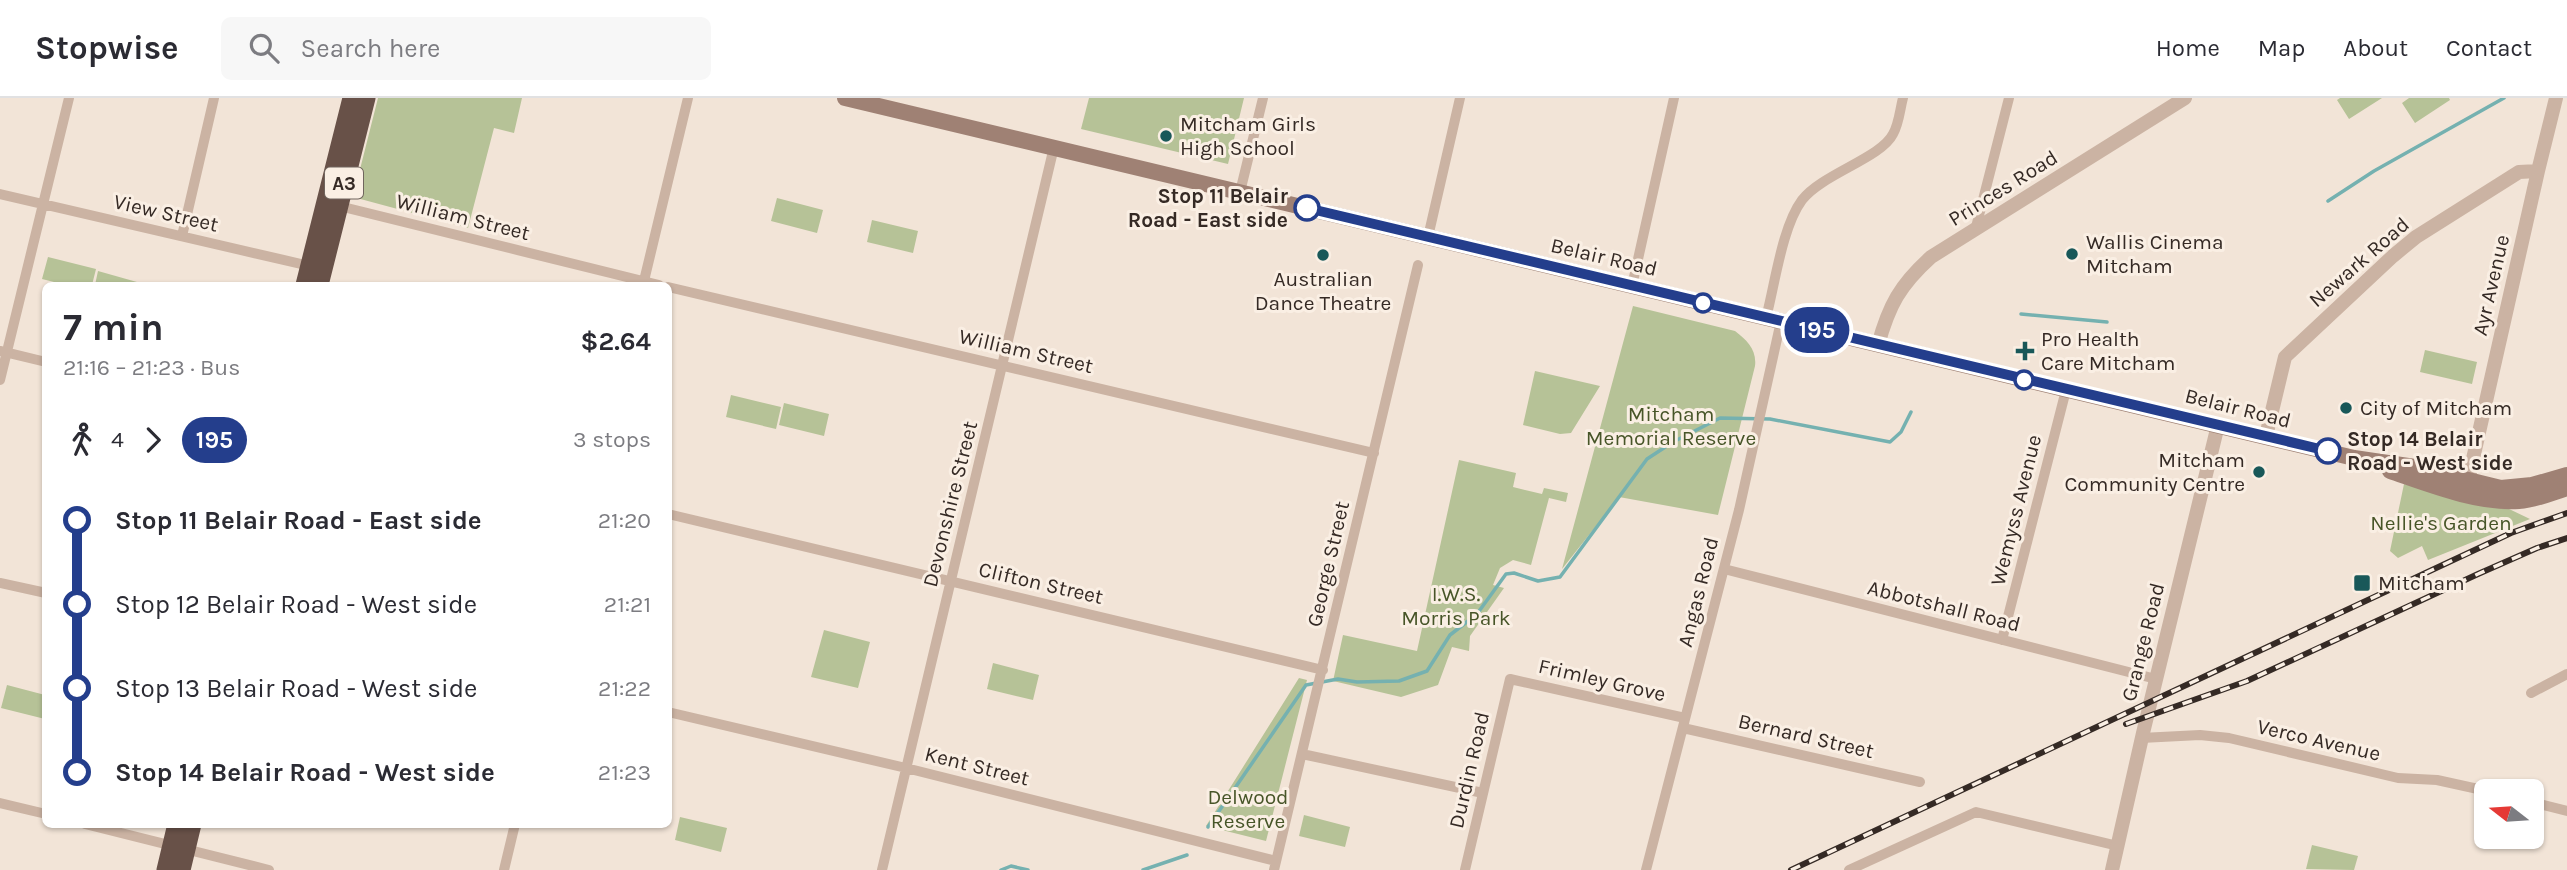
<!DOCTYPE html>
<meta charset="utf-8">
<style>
:root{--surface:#fff;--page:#f7f7f7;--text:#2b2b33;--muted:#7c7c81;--line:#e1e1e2}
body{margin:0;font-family:Karla,sans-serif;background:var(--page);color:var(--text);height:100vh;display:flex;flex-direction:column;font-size:26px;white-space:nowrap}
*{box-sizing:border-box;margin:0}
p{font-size:23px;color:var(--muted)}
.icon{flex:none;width:38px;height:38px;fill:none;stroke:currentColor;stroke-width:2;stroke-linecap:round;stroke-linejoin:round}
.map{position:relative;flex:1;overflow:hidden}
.drawer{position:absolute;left:42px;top:184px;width:630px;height:546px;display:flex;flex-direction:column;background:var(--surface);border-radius:10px;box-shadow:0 2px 5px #0004}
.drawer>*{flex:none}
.badge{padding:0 14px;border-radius:23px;font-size:24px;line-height:46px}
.needle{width:46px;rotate:287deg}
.fabs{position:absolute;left:2474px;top:681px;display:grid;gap:14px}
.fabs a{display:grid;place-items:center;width:70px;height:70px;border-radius:10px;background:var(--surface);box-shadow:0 2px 5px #0004;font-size:35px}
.map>.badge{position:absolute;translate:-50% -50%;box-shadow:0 0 0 4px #fff}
.legs{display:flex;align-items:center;gap:10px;height:77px;padding:0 21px;font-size:23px}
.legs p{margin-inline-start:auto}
.head{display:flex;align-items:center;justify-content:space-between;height:119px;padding:0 21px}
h1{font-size:38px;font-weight:700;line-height:52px}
ul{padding:0 21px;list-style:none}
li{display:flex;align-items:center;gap:24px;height:84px;font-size:26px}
li i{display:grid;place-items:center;width:10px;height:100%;margin:0 9px;background:currentColor}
li i::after{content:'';width:18px;height:18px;margin:-9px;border:5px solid;border-radius:50%;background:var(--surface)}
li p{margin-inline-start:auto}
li:first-child i{background:linear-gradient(#0000 50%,currentColor 0)}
li:last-child i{background:linear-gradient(currentColor 50%,#0000 0)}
header{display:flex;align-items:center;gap:42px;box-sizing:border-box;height:98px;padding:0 35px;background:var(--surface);border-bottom:2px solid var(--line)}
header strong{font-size:33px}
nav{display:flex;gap:38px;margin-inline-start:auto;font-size:24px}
.search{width:490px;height:63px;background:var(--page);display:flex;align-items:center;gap:18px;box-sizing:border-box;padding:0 24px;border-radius:10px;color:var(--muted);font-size:26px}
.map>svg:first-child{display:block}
</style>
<header>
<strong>Stopwise</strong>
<div class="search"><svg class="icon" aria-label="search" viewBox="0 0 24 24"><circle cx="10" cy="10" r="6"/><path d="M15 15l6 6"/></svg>Search here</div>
<nav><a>Home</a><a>Map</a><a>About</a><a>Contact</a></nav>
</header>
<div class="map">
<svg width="2567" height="772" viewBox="0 0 2567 772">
<rect width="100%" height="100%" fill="#f2e4d7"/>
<!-- green -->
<path fill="#b6c297" d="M 378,0 L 522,0 L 514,35 L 494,30 L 468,130 L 353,99 Z
M 1089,0 L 1244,0 L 1228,66 L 1081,31 Z
M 2340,0 L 2382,0 L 2349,21 L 2337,2 Z
M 2409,0 L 2449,0 L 2450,2 L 2415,25 L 2402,5 Z
M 777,100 L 823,112 L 817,135 L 771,123 Z
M 872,122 L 918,133 L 913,155 L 867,144 Z
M 48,159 L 96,171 L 92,187 L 66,187 L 42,181 Z
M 98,173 L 144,186 L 144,187 L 95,187 Z
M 1633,208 L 1735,233 C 1747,242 1757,252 1755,268 L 1718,417 L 1619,399 L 1562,471 Z
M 2425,252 L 2477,264 L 2472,286 L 2420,274 Z
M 1535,273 L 1600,288 L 1571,335 L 1560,336 L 1523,327 Z
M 731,297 L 781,309 L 776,331 L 726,319 Z
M 784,305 L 829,316 L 824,338 L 779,327 Z
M 1459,362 L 1516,375 L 1513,389 L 1542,396 L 1544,390 L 1568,395 L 1566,404 L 1549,400 L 1531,467 L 1513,462 L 1500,470 L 1493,487 L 1504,490 L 1470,538 L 1469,553 L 1452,549 L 1438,587 L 1401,599 L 1333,583 L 1343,537 L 1417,553 Z
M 2404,386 L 2507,410 L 2530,421 L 2428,462 L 2422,448 L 2398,460 L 2390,453 Z
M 824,532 L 870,544 L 858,590 L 811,579 Z
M 993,565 L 1039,577 L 1033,602 L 987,591 Z
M 1299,580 L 1307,582 L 1266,743 L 1206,728 Z
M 7,587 L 45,597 L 45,621 L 1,610 Z
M 1304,717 L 1350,729 L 1345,749 L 1299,738 Z
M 680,719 L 727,730 L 721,754 L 675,742 Z
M 2312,747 L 2358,758 L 2354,772 L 2306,771 Z"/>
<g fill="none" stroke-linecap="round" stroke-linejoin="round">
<!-- stream -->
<path stroke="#75b1b0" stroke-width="3.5" d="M 2328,103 L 2374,73 L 2504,0
M 2021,216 L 2107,224
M 1208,729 L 1306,587 L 1338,581 L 1357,584 L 1399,583 L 1427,573 L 1450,537 L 1477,516 L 1506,476 L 1514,475 L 1538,483 L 1560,479 L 1647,361 L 1673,344 L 1720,320 L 1770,321 L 1890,344 L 1901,334 L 1911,314
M 1001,772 L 1011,768 L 1028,772
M 1143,772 L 1187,757"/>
<!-- minor -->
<path stroke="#cbb3a3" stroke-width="10" d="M 1240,94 L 1263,0
M 0,96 L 314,169
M 339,108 L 659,187
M 1975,133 L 2009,0
M 182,138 L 214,0
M 1428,139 L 1460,0
M 643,187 L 688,0
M 1632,188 L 1674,0
M 668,189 L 1374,355
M 1766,220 C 1775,186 1782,129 1802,102 C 1822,76 1881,60 1893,36 C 1899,26 1900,11 1903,0
M 1,253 L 46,264
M 0,282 L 69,0
M 668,416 L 1323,572
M 1724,471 L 2156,581
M 0,485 L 46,495
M 2002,542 L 2066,292
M 2531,595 L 2567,576
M 668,614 L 906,670 L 1276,763
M 1683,630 L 1920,684
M 2141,640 L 2200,637 L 2229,640 L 2398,680 L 2437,682 L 2487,693
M 1302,656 L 1483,695
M 2532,704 L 2567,713
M 0,705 L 46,716
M 85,726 L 269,772
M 504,772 L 515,726
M 882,772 L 1054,49
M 1274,772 L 1418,167
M 1465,772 L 1510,581 L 1685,620
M 1646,772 L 1739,412 L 1781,223
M 1849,772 L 1976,714 L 2118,748"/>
<!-- tertiary -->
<path stroke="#cbb3a3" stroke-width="14" d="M 1878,247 C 1889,207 1900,187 1931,159 L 2185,0
M 2266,338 L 2285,259 L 2393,158 L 2416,139 L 2519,74 L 2538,73
M 2468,383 L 2538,73 L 2556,0
M 2112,772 L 2143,635 L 2218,327"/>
<!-- secondary -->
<path stroke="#9f8174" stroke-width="16" d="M 845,0 L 2354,360 L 2415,369 L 2501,390 L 2532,387 L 2567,377
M 2390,373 C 2428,386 2478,406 2519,403 C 2536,402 2551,395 2567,390"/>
<!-- trunk -->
<path stroke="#685148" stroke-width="19" d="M 305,187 L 352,0
M 319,187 L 366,0
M 166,772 L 177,726
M 181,772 L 192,726"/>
<defs>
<path id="rail" d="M 2126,626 L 2247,583 L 2478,476 L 2537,450 L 2567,440
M 1791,772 L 2511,435 L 2567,415"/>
</defs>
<!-- rail casing -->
<use href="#rail" stroke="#352a25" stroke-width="6"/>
<!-- rail -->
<use href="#rail" stroke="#faefe4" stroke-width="3.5" stroke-dasharray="10" stroke-linecap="butt"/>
</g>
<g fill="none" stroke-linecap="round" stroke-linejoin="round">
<defs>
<path id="line-1" d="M 1307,110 L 2328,353"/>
</defs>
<!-- line-1 casing -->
<use href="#line-1" stroke="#fff" stroke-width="16"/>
<!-- line-1 -->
<use href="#line-1" stroke="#243e8c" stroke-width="10"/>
</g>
<!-- markers -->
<g fill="#195859" stroke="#faefe4" stroke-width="2.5">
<circle cx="1166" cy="38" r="7"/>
<circle cx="2072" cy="156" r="7"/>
<circle cx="1323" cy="157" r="7"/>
<path d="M2021.5 242.5h7v7h7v7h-7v7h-7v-7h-7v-7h7z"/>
<circle cx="2346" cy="310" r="7"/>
<circle cx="2259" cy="374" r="7"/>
<rect x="2353" y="476" width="18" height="18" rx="3.5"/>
</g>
<g fill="#fff" stroke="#243e8c" stroke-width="3.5">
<circle cx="1307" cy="110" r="12"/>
<circle cx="1703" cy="205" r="9"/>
<circle cx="2024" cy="282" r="9"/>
<circle cx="2328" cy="353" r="12"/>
</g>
<g text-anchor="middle" stroke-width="6" stroke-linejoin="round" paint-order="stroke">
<!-- shield labels -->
<rect fill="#faefe4" stroke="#70655e" stroke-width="2" x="325" y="69.5" width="38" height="31" rx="5"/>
<g font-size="19" font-weight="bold" fill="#352a25">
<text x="344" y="92">A3</text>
</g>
<!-- poi labels -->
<g font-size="21" fill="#352a25" stroke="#faefe4" text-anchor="start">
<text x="1180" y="33">Mitcham Girls<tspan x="1180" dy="24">High School</tspan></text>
<text x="2086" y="151">Wallis Cinema<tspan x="2086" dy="24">Mitcham</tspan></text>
<text x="1323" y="188" text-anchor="middle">Australian<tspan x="1323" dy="24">Dance Theatre</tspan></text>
<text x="2041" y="248">Pro Health<tspan x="2041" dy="24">Care Mitcham</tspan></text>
<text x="2360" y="317">City of Mitcham</text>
<text x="2245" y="369" text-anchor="end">Mitcham<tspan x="2245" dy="24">Community Centre</tspan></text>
<text x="2378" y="492">Mitcham</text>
</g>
<!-- street labels -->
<g font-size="21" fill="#352a25" stroke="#faefe4">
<text transform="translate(2003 90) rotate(-32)" y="7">Princes Road</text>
<text transform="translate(166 115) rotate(13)" y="7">View Street</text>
<text transform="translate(463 119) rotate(14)" y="7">William Street</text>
<text transform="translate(1604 159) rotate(13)" y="7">Belair Road</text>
<text transform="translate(2359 164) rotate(-41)" y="7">Newark Road</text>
<text transform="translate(2491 187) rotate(-77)" y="7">Ayr Avenue</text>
<text transform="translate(1026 253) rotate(13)" y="7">William Street</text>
<text transform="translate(2238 310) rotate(14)" y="7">Belair Road</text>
<text transform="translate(950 406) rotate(-76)" y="7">Devonshire Street</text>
<text transform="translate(2016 412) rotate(-76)" y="7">Wemyss Avenue</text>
<text transform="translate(1328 466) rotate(-77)" y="7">George Street</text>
<text transform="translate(1041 485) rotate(13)" y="7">Clifton Street</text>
<text transform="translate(1698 494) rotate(-76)" y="7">Angas Road</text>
<text transform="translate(1944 508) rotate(14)" y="7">Abbotshall Road</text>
<text transform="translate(2143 544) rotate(-76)" y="7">Grange Road</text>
<text transform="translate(1602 582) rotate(13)" y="7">Frimley Grove</text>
<text transform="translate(1806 638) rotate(13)" y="7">Bernard Street</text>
<text transform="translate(2319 642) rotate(13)" y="7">Verco Avenue</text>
<text transform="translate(977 668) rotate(14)" y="7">Kent Street</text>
<text transform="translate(1469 672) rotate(-77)" y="7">Durdin Road</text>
</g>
<!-- stop labels -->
<g font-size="21" font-weight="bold" fill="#352a25" stroke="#faefe4" text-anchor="end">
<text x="1288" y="105">Stop 11 Belair<tspan x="1288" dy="24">Road - East side</tspan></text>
<text x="2347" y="348" text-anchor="start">Stop 14 Belair<tspan x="2347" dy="24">Road - West side</tspan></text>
</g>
<!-- park labels -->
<g font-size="21" fill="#475528" stroke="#faefe4">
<text x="1671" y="323">Mitcham<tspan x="1671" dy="24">Memorial Reserve</tspan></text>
<text x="2441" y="432">Nellie's Garden</text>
<text x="1456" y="503">I.W.S.<tspan x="1456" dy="24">Morris Park</tspan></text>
<text x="1248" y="706">Delwood<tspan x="1248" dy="24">Reserve</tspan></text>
</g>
</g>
</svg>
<div class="fabs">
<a><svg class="needle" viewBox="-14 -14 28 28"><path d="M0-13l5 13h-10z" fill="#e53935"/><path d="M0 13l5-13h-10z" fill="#7c7c81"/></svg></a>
</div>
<b class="badge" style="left:1817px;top:232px;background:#243e8c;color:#fff">195</b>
<section class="drawer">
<div class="head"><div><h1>7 min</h1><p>21:16 – 21:23 · Bus</p></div><b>$2.64</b></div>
<div class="legs"><svg class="icon" aria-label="walk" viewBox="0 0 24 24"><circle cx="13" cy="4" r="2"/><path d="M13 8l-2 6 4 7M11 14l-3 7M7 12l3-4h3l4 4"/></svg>4<svg class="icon" aria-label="forward" viewBox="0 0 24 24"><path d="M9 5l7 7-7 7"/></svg><b class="badge" style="background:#243e8c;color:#fff">195</b><p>3 stops</p></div>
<ul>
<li><i style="color:#243e8c"></i><b>Stop 11 Belair Road - East side</b><p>21:20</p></li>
<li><i style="color:#243e8c"></i><span>Stop 12 Belair Road - West side</span><p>21:21</p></li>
<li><i style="color:#243e8c"></i><span>Stop 13 Belair Road - West side</span><p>21:22</p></li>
<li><i style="color:#243e8c"></i><b>Stop 14 Belair Road - West side</b><p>21:23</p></li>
</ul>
</section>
</div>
